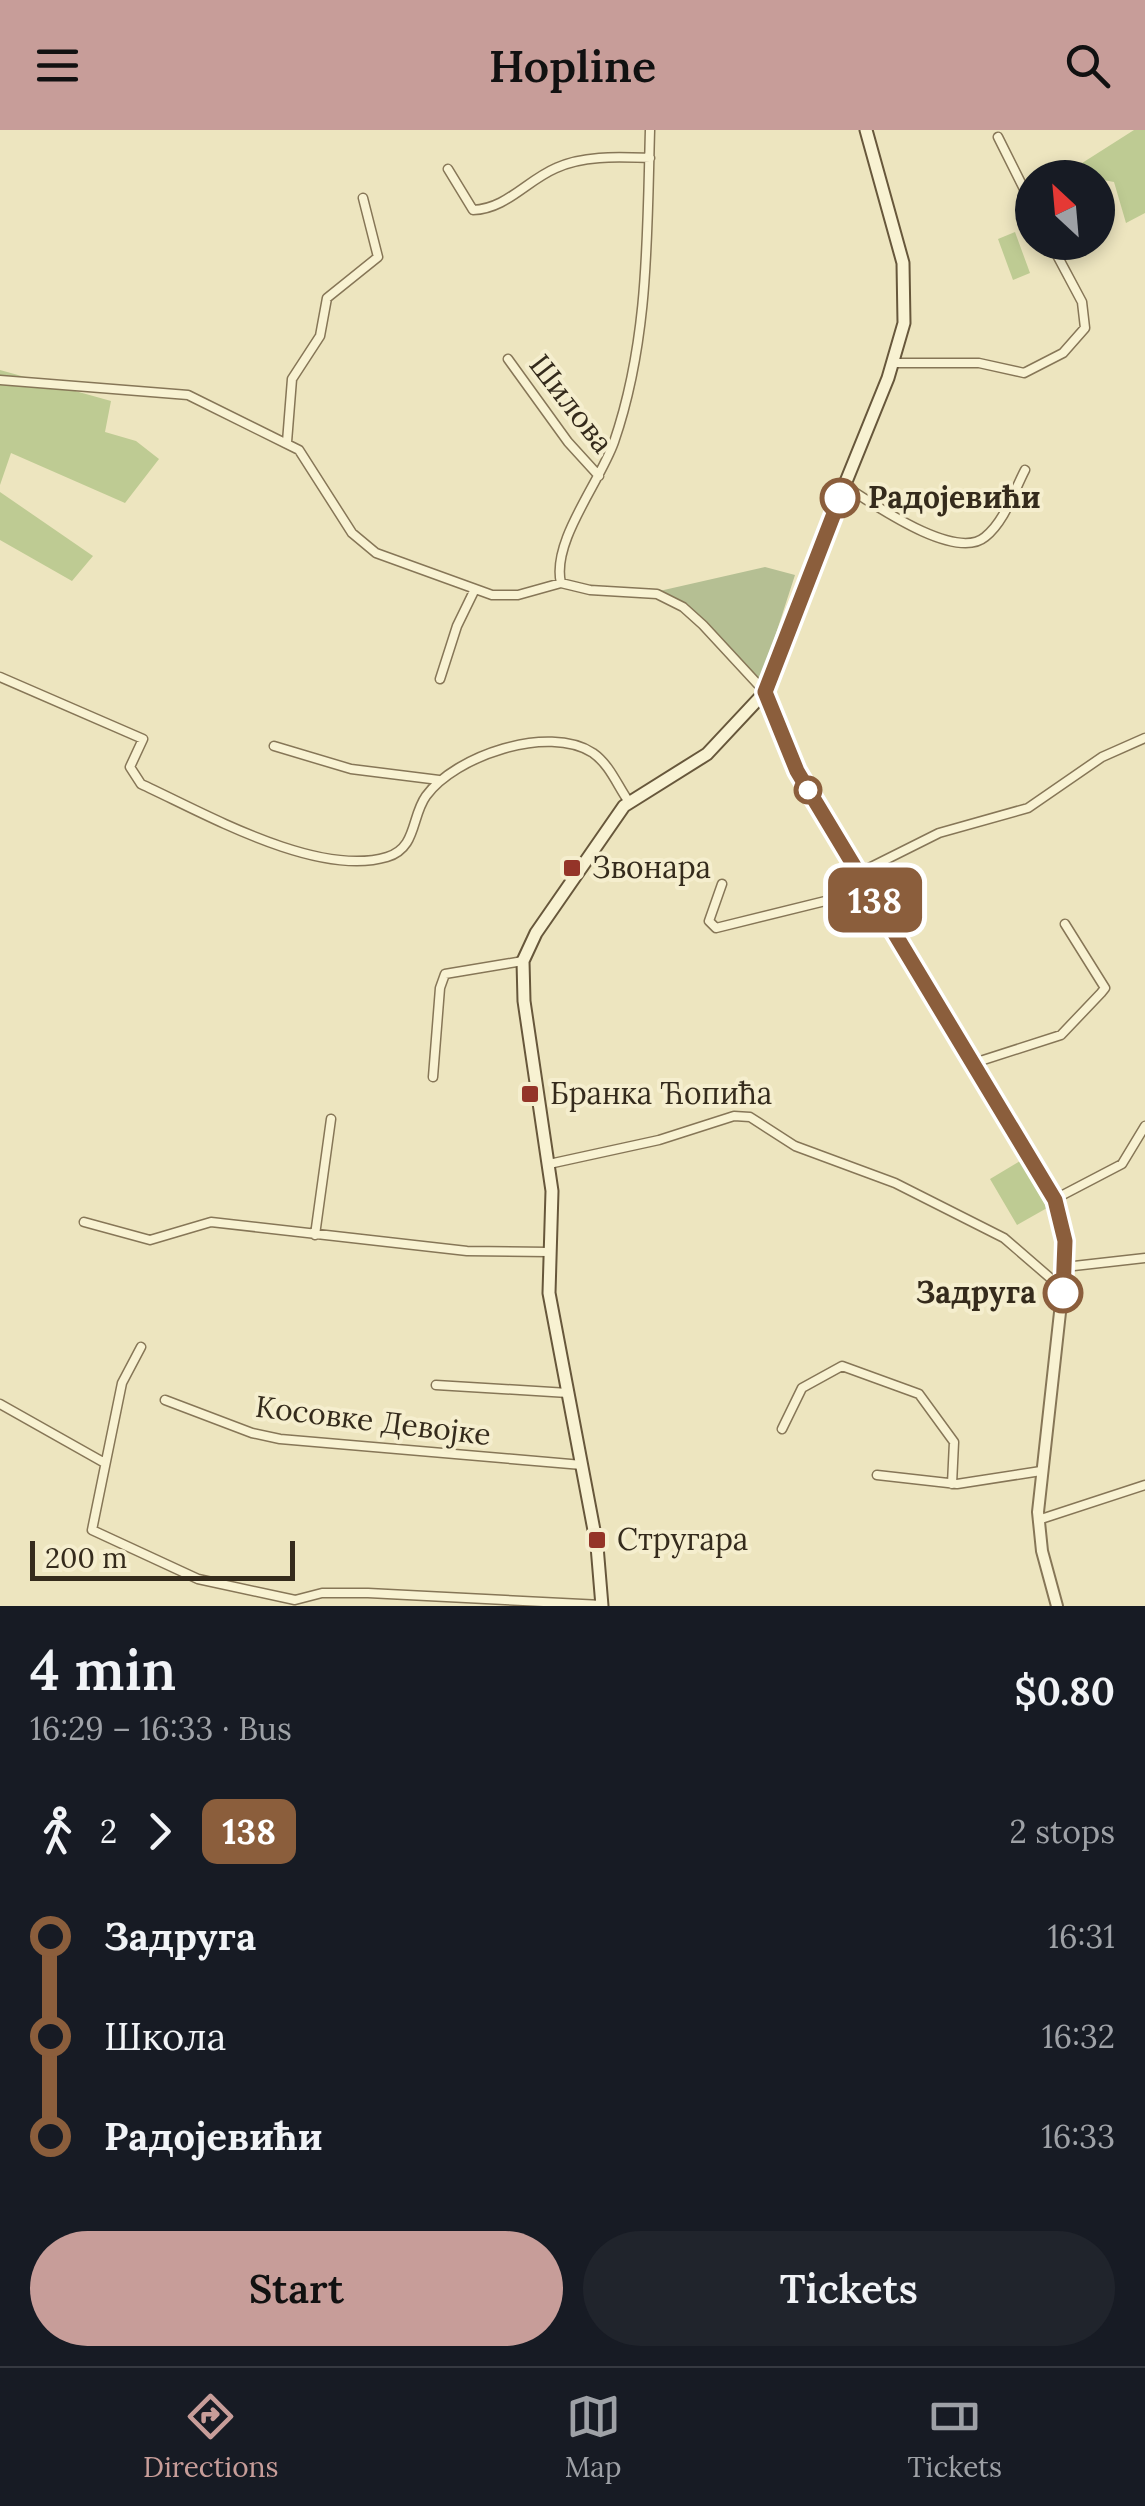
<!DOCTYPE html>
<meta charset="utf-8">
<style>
:root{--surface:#171b24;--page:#20242c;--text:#f1f3f6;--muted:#9ea1a6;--line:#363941;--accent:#c79d99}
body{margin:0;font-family:Lora,serif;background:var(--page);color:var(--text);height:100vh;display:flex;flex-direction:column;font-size:38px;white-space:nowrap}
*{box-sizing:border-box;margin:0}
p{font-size:32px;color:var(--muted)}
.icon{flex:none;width:55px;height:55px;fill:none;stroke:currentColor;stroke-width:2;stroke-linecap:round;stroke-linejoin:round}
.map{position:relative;height:1476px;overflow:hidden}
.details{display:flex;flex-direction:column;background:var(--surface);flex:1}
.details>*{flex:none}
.badge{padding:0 20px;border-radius:15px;font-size:35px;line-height:65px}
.needle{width:65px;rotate:334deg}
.tools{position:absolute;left:1015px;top:30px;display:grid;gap:20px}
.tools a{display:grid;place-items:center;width:100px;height:100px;border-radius:50%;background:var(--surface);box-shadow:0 5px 15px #0003;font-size:50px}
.scale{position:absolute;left:30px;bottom:25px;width:265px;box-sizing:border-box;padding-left:10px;border:5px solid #352b1c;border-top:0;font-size:28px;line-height:35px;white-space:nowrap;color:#352b1c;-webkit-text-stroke:8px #f5eece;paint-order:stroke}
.map>.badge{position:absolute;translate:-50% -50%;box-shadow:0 0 0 5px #fff}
.legs{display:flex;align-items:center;gap:15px;height:110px;padding:0 30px;font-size:32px}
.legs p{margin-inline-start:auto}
.head{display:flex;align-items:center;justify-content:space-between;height:170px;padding:0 30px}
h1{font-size:55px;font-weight:600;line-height:75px}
.cta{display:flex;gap:20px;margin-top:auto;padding:20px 30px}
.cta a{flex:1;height:115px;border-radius:60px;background:var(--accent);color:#111;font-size:40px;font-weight:600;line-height:115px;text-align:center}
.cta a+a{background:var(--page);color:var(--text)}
ul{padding:0 30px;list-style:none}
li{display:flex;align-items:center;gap:35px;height:100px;font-size:38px}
li i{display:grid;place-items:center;width:15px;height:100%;margin:0 12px;background:currentColor}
li i::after{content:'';width:25px;height:25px;margin:-12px;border:8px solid;border-radius:50%;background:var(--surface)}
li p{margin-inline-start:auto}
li:first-child i{background:linear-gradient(#0000 50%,currentColor 0)}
li:last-child i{background:linear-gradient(currentColor 50%,#0000 0)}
header{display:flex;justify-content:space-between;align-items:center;height:130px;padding:0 30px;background:var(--accent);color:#111;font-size:45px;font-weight:600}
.dock{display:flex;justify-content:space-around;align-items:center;height:140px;border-top:2px solid var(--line);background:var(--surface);font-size:28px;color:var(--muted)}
.dock a{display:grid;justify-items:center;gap:5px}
.dock .current{color:var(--accent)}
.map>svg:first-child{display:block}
</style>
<header><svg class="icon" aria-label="menu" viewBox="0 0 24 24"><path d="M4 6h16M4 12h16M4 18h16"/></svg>Hopline<svg class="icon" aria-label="search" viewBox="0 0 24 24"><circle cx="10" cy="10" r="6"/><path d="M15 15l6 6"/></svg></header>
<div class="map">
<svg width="1145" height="1476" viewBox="0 0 1145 1476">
<rect width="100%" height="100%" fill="#ede5bf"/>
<!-- green -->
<path fill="#becb93" d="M 1134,0 L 1145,0 L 1145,83 L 1126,93 L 1114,52 L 1086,47 L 1079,35 Z
M 1015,102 L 1030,143 L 1013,150 L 998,109 Z
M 0,240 L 111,271 L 105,302 L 136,311 L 159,329 L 125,373 L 11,323 L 0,355 Z
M 0,362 L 93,426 L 72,451 L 0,410 Z
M 1020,1031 L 1047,1078 L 1017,1095 L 990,1049 Z"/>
<!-- cemetery -->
<path fill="#b5bf93" d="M 765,437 L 795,445 L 760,553 L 691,480 L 655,462 Z"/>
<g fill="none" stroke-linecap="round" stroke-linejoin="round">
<defs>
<path id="minor" d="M 998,7 L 1032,75
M 448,39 L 473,80 C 506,79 526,51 556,38 C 584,25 619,27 650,28
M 508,229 L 568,312 L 599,346
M 893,233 L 979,233 L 1024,243 L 1063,223 L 1085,198 L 1082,172 L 1050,112
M 0,250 L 188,265 L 299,320 L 352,403 L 376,423 L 492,465 L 518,465 L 561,453 L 590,460 L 657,464 L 683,477 L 703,495 L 765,562
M 287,312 L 292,249 L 320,206 L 327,168 L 378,127 L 363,68
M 845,356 C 872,373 955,432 985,407 C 1005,391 1014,361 1025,340
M 561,453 C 551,412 600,352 614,312 C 649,210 647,106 650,0
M 0,547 L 143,609 L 130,637 L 141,654 C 204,683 317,748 387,727 C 417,718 411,687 426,666 C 455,626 548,594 593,623 C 610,635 617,655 629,672
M 440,549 L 457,496 L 475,459
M 274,616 L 351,639 L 439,650
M 859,743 L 939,703 L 1028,678 L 1102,627 L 1145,608
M 722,754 L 709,791 L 716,798 L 870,760
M 974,933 L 1061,905 L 1101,863 L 1105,858 L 1065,794
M 433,947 L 440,858 L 445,844 L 523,831
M 549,1034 L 659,1010 L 734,986 L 750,987 L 795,1016 L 895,1053 L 1004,1108 L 1063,1159
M 1055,1069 L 1122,1034 L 1145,996
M 84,1092 L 150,1110 L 211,1092 L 467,1121 L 549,1122
M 315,1105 L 331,989
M 1065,1137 L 1145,1128
M 141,1217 L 122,1253 L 92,1400 L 198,1449 L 295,1470 L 322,1463 L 368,1463 L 602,1475
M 436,1255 L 568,1263
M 165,1270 L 252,1303 L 280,1309 L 582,1335
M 0,1274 L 103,1332
M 782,1299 L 802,1258 L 842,1236 L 919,1264 L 954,1312 L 952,1354
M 877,1345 L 957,1354 L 1041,1341
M 1038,1390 L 1145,1355"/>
<path id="tertiary" d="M 765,562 L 797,641 L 1059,1079 L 1065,1137 L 1038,1382 L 1042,1421 L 1057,1476"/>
<path id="secondary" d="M 602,1476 L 597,1416 L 549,1163 L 552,1061 L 524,871 L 523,831 L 536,803 L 624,676 L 707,624 L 765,562 L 771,549 L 794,480 L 888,248 L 904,193 L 903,133 L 866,0"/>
</defs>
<!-- minor casing -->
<use href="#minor" stroke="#867657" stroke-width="11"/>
<!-- tertiary casing -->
<use href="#tertiary" stroke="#867657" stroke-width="14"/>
<!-- secondary casing -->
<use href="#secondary" stroke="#67573b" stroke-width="15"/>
<!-- minor -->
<use href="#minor" stroke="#f8f2d2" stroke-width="8"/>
<!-- tertiary -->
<use href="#tertiary" stroke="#f8f2d2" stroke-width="10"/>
<!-- secondary -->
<use href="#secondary" stroke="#f8f2d2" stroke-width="11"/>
</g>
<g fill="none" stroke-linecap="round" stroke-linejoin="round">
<defs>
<path id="line-1" d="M 840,368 L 765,562 L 797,641 L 1055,1070 L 1065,1111 L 1063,1163"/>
</defs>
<!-- line-1 casing -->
<use href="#line-1" stroke="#fff" stroke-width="22"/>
<!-- line-1 -->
<use href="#line-1" stroke="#8b5e3c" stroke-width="15"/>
</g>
<!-- markers -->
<g fill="#fff" stroke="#8b5e3c" stroke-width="5">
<circle cx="840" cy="368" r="18"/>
<circle cx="808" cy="660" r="12"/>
<circle cx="1063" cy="1163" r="18"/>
</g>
<g fill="#943428" stroke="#f5eece" stroke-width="4">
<rect x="562" y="728" width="20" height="20" rx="5"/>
<rect x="520" y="954" width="20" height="20" rx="5"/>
<rect x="587" y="1400" width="20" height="20" rx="5"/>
</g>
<g text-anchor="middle" stroke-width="8" stroke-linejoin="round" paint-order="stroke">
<!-- street labels -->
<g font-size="30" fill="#352b1c" stroke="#f5eece">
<text transform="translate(571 274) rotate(52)" y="10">Шилова</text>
<text transform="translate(373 1291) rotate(7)" y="10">Косовке Девојке</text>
</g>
<!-- stop labels -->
<g font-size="30" font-weight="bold" fill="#352b1c" stroke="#f5eece" text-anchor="start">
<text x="868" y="378">Радојевићи</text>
<text x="1036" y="1173" text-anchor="end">Задруга</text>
</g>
<!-- poi labels -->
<g font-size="30" fill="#352b1c" stroke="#f5eece" text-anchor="start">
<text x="592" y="748">Звонара</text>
<text x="550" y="974">Бранка Ћопића</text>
<text x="617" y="1420">Стругара</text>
</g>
</g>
</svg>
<div class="tools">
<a><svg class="needle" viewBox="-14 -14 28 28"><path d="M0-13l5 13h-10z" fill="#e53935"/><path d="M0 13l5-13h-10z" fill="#9ea1a6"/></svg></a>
</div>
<div class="scale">200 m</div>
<b class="badge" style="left:875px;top:770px;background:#8b5e3c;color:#fff">138</b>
</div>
<section class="details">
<div class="head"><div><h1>4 min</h1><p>16:29 – 16:33 · Bus</p></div><b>$0.80</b></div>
<div class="legs"><svg class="icon" aria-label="walk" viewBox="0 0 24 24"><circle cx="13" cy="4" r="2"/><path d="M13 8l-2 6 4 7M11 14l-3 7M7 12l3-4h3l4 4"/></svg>2<svg class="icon" aria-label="forward" viewBox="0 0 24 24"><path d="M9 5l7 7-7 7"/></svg><b class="badge" style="background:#8b5e3c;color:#fff">138</b><p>2 stops</p></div>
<ul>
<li><i style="color:#8b5e3c"></i><b>Задруга</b><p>16:31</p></li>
<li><i style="color:#8b5e3c"></i><span>Школа</span><p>16:32</p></li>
<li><i style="color:#8b5e3c"></i><b>Радојевићи</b><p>16:33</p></li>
</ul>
<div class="cta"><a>Start</a><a>Tickets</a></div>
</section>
<nav class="dock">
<a class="current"><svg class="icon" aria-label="directions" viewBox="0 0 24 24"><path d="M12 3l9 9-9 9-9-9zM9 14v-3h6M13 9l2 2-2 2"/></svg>Directions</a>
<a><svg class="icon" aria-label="map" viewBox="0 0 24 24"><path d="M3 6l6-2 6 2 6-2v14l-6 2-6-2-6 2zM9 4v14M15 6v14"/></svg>Map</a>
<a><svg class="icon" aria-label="tickets" viewBox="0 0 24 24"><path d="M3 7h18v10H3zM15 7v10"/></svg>Tickets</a>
</nav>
